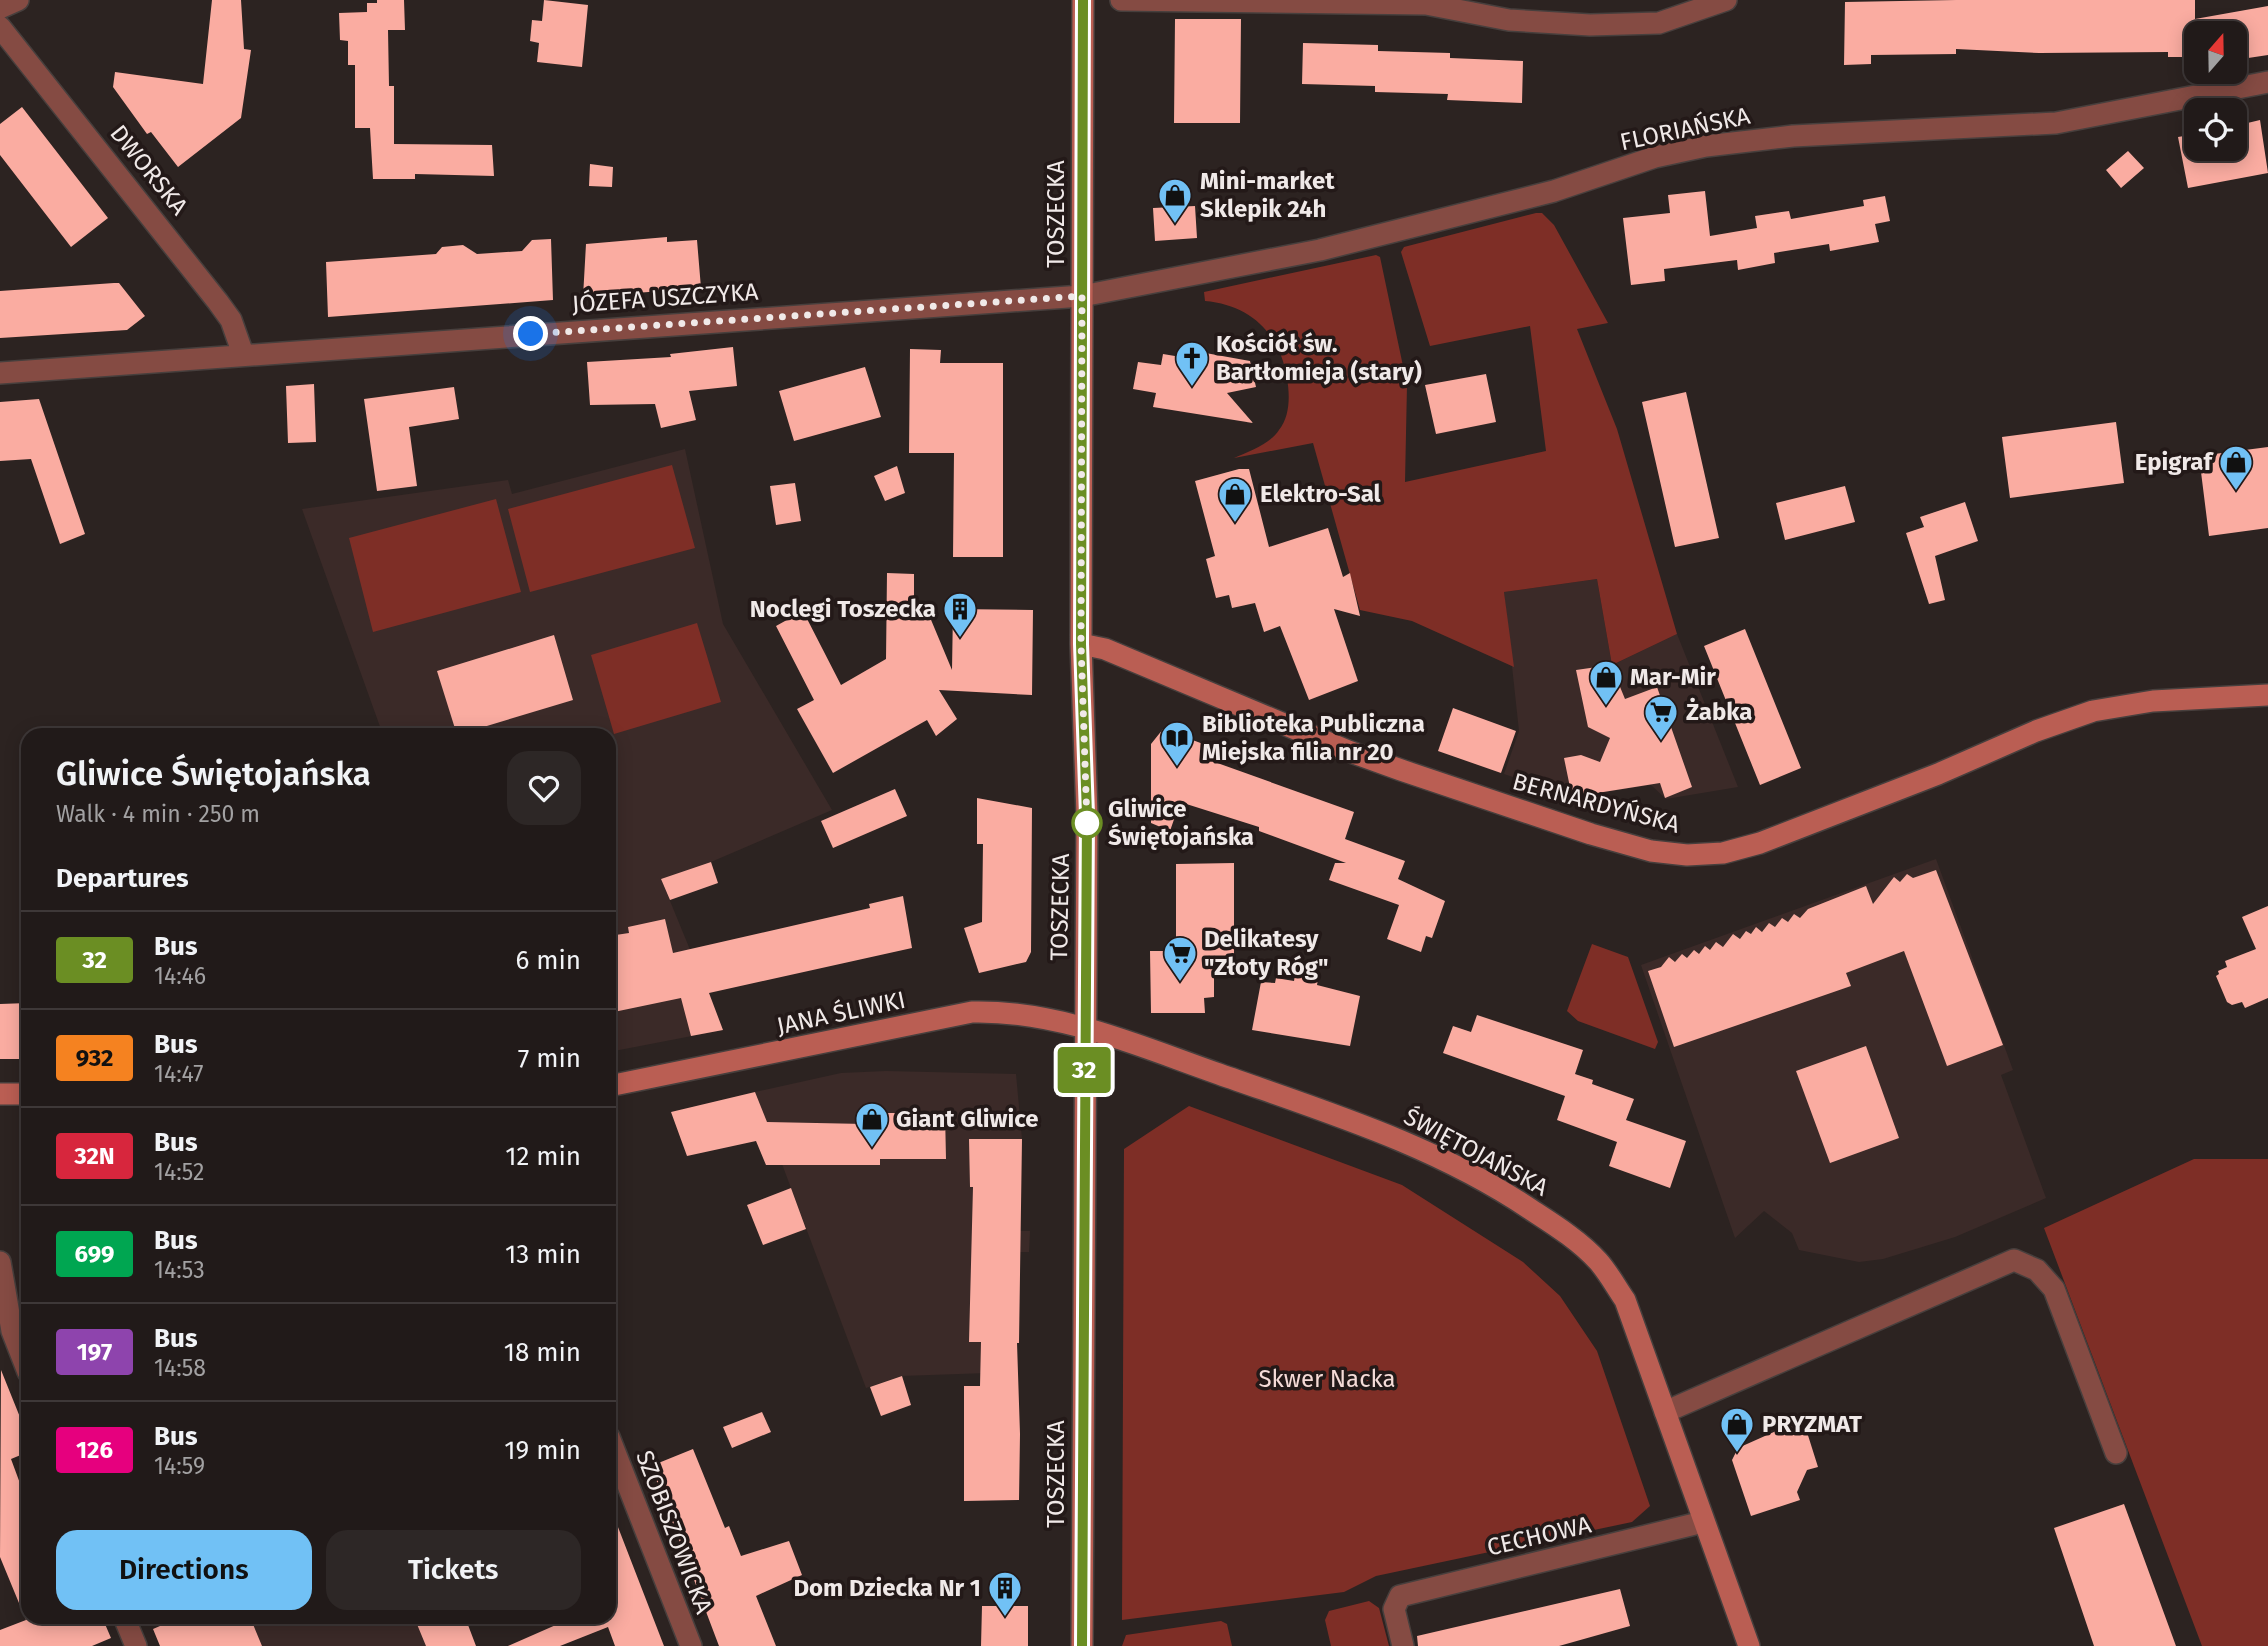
<!DOCTYPE html>
<meta charset="utf-8">
<style>
:root{--surface:#211a19;--page:#2d2726;--text:#f1f3f6;--muted:#a2a1a2;--line:#3e3838;--accent:#71c1f5}
body{margin:0;font-family:"Fira Sans",sans-serif;background:var(--page);color:var(--text);height:100vh;display:flex;flex-direction:column;font-size:26px;white-space:nowrap}
*{box-sizing:border-box;margin:0}
p{font-size:23px;color:var(--muted)}
.icon{flex:none;width:38px;height:38px;fill:none;stroke:currentColor;stroke-width:2;stroke-linecap:round;stroke-linejoin:round}
.map{position:relative;flex:1;overflow:hidden}
.panel{position:absolute;left:21px;top:728px;width:595px;height:896px;display:flex;flex-direction:column;background:var(--surface);border-radius:21px;box-shadow:0 4px 18px #0003,0 0 0 2px var(--line)}
.panel>*{flex:none}
.badge{padding:0 14px;border-radius:5px;font-size:24px;line-height:46px}
.needle{width:46px;rotate:20deg}
.controls{position:absolute;left:2184px;top:21px;display:grid;gap:14px}
.controls a{display:grid;place-items:center;width:63px;height:63px;border-radius:14px;background:var(--surface);box-shadow:0 4px 18px #0003,0 0 0 2px var(--line);font-size:35px}
.you{position:absolute;width:35px;height:35px;margin:-18px;border:5px solid #fff;border-radius:50%;background:#1a73e8;box-shadow:0 0 0 10px #1a73e833}
.map>.badge{position:absolute;translate:-50% -50%;box-shadow:0 0 0 4px #fff}
h2{padding:0 35px;font-size:26px;line-height:63px}
.round{display:grid;place-items:center;flex:none;width:74px;height:74px;border-radius:21px;background:var(--page)}
.headline{display:flex;align-items:center;justify-content:space-between;height:119px;padding:0 35px}
h1{font-size:33px;font-weight:600;line-height:52px}
.primary-button{display:flex;gap:14px;margin-top:auto;padding:14px 35px}
.primary-button a{flex:1;height:80px;border-radius:21px;background:var(--accent);color:#111;font-size:28px;font-weight:600;line-height:80px;text-align:center}
.primary-button a+a{background:var(--page);color:var(--text)}
ul{padding:0;list-style:none}
li{display:flex;align-items:center;gap:21px;height:98px;padding:0 35px;border-top:2px solid var(--line)}
li div{flex:1}
li b{display:block;font-size:26px}
li em{font-style:normal}
li .badge{min-width:77px;font-weight:700;text-align:center}
.map>svg:first-child{display:block}
</style>
<div class="map">
<svg width="2268" height="1646" viewBox="0 0 2268 1646">
<rect width="100%" height="100%" fill="#2c2321"/>
<!-- built -->
<path fill="#3b2a28" d="M 685,449 L 723,624 L 832,810 L 711,862 L 661,879 L 723,1030 L 609,1052 L 609,735 L 383,735 L 302,509 L 508,480 L 512,494 Z
M 1597,579 L 1612,665 L 1677,634 L 1738,787 L 1666,799 L 1651,785 L 1572,797 L 1504,774 L 1519,731 L 1504,592 Z
M 1936,859 L 2013,1070 L 2001,1075 L 2046,1198 L 1955,1237 L 1883,1259 L 1859,1262 L 1799,1250 L 1792,1233 L 1764,1211 L 1735,1238 L 1641,965 Z
M 886,1071 L 1016,1074 L 1022,1139 L 1018,1231 L 1030,1231 L 1029,1252 L 1018,1252 L 1017,1372 L 901,1376 L 866,1388 L 755,1092 L 841,1073 Z
M 217,1617 L 464,1617 L 476,1646 L 229,1646 Z"/>
<!-- green -->
<path fill="#7e2e26" d="M 1536,213 L 1542,213 L 1554,225 L 1608,323 L 1577,329 L 1617,429 L 1677,634 L 1612,665 L 1597,579 L 1504,592 L 1514,667 L 1412,621 L 1360,610 L 1313,443 L 1234,458 C 1249,451 1269,445 1279,430 C 1290,416 1290,396 1287,378 C 1280,334 1251,305 1205,301 L 1204,292 L 1376,255 L 1380,257 L 1407,385 L 1405,482 L 1546,451 L 1530,326 L 1430,346 L 1401,252 L 1404,247 Z
M 672,465 L 695,548 L 530,592 L 508,509 Z
M 496,499 L 521,592 L 373,632 L 349,538 Z
M 697,623 L 721,702 L 614,734 L 591,655 Z
M 1592,944 L 1628,957 L 1658,1042 L 1655,1049 L 1578,1021 L 1567,1011 Z
M 1189,1106 L 1402,1185 L 1523,1262 L 1560,1296 L 1597,1351 L 1650,1506 L 1632,1522 L 1376,1576 L 1344,1592 L 1122,1620 L 1124,1149 Z
M 2194,1159 L 2268,1159 L 2268,1646 L 2202,1646 L 2044,1228 Z
M 1369,1601 L 1379,1608 L 1389,1646 L 1331,1646 L 1325,1620 L 1329,1611 Z
M 1221,1621 L 1227,1624 L 1232,1646 L 1122,1646 L 1126,1635 Z"/>
<!-- building -->
<path fill="#faaca1" d="M 212,0 L 241,0 L 244,49 L 251,50 L 241,118 L 178,167 L 151,132 L 147,134 L 113,87 L 115,72 L 203,84 Z
M 377,0 L 404,0 L 405,30 L 388,30 L 389,86 L 394,86 L 394,144 L 492,145 L 494,176 L 415,174 L 415,179 L 373,179 L 370,128 L 355,128 L 355,65 L 348,65 L 348,41 L 340,40 L 339,13 L 367,12 L 367,3 L 377,3 Z
M 544,0 L 588,5 L 582,67 L 537,62 L 539,43 L 530,41 L 532,20 L 542,21 Z
M 1956,0 L 2195,0 L 2195,19 L 2268,6 L 2268,55 L 2235,60 L 2235,33 L 2196,33 L 2196,57 L 2168,57 L 2168,52 L 2039,53 L 1956,49 L 1956,54 L 1871,55 L 1871,64 L 1844,65 L 1845,2 Z
M 1175,19 L 1241,19 L 1240,123 L 1174,123 Z
M 1303,43 L 1378,45 L 1378,51 L 1450,53 L 1450,58 L 1523,61 L 1522,103 L 1447,100 L 1448,94 L 1375,92 L 1375,86 L 1302,84 Z
M 22,107 L 108,218 L 71,247 L 0,155 L 0,124 Z
M 2260,120 L 2268,173 L 2188,188 L 2178,137 L 2196,134 L 2196,149 L 2235,149 L 2235,126 Z
M 2128,151 L 2144,168 L 2121,188 L 2106,170 Z
M 590,164 L 613,167 L 612,187 L 589,186 Z
M 1705,191 L 1710,236 L 1757,228 L 1755,216 L 1789,211 L 1791,219 L 1864,206 L 1863,200 L 1885,196 L 1890,221 L 1875,224 L 1879,242 L 1830,251 L 1829,244 L 1774,253 L 1775,263 L 1738,270 L 1737,260 L 1664,269 L 1665,281 L 1631,285 L 1623,218 L 1670,213 L 1668,195 Z
M 1195,206 L 1197,238 L 1155,241 L 1153,208 Z
M 667,237 L 667,242 L 697,240 L 701,288 L 583,297 L 586,244 Z
M 551,239 L 553,300 L 328,317 L 326,262 L 436,254 L 442,247 L 463,245 L 477,254 L 522,251 L 532,240 Z
M 114,283 L 119,283 L 145,316 L 127,330 L 0,338 L 0,291 Z
M 733,347 L 737,386 L 689,391 L 696,420 L 661,428 L 655,404 L 590,405 L 587,362 L 671,357 L 670,354 Z
M 910,349 L 941,350 L 940,363 L 1003,363 L 1003,557 L 953,557 L 954,453 L 909,453 Z
M 1200,352 L 1250,361 L 1256,387 L 1227,393 L 1253,423 L 1153,407 L 1156,393 L 1133,389 L 1138,362 L 1161,365 L 1163,354 L 1199,360 Z
M 865,367 L 881,417 L 794,441 L 779,391 Z
M 1486,374 L 1496,422 L 1436,434 L 1425,385 Z
M 314,384 L 316,442 L 288,443 L 286,386 Z
M 454,387 L 459,419 L 409,427 L 417,486 L 377,491 L 364,399 Z
M 1686,392 L 1719,538 L 1675,547 L 1642,402 Z
M 39,399 L 85,534 L 60,544 L 31,459 L 0,461 L 0,402 Z
M 2116,422 L 2124,483 L 2010,498 L 2002,437 Z
M 2268,447 L 2268,528 L 2209,536 L 2199,456 Z
M 897,466 L 905,493 L 885,501 L 874,476 Z
M 1239,469 L 1249,469 L 1269,547 L 1328,528 L 1343,577 L 1350,573 L 1360,616 L 1334,609 L 1358,681 L 1309,700 L 1280,626 L 1264,632 L 1255,603 L 1232,608 L 1229,595 L 1216,598 L 1206,559 L 1215,556 L 1195,481 Z
M 795,483 L 801,521 L 776,525 L 770,486 Z
M 1845,486 L 1855,522 L 1785,540 L 1776,503 Z
M 1965,502 L 1978,541 L 1935,556 L 1945,600 L 1929,604 L 1906,533 L 1924,527 L 1920,517 Z
M 887,573 L 914,574 L 914,620 L 929,615 L 952,670 L 953,609 L 1033,610 L 1032,695 L 939,690 L 957,719 L 936,736 L 927,720 L 833,773 L 797,709 L 814,700 L 776,626 L 803,611 L 841,685 L 886,659 Z
M 1745,629 L 1801,768 L 1760,785 L 1704,646 Z
M 554,635 L 573,700 L 457,735 L 437,671 Z
M 1611,665 L 1625,699 L 1657,687 L 1692,787 L 1665,798 L 1660,783 L 1572,797 L 1564,758 L 1581,755 L 1600,762 L 1610,738 L 1588,727 L 1576,670 Z
M 1453,708 L 1516,731 L 1501,773 L 1438,751 Z
M 1163,729 L 1214,748 L 1209,760 L 1354,812 L 1345,839 L 1405,861 L 1398,879 L 1445,901 L 1432,938 L 1426,936 L 1421,952 L 1387,939 L 1399,905 L 1329,880 L 1335,863 L 1346,863 L 1259,831 L 1259,827 L 1180,802 L 1170,831 L 1151,823 L 1151,744 Z
M 895,789 L 907,816 L 833,848 L 821,821 Z
M 977,798 L 1032,808 L 1031,952 L 1026,962 L 979,973 L 964,928 L 982,922 L 983,844 L 977,844 Z
M 711,862 L 718,883 L 670,900 L 661,879 Z
M 1234,863 L 1234,969 L 1214,969 L 1214,997 L 1204,998 L 1205,1013 L 1151,1013 L 1150,951 L 1176,951 L 1176,864 Z
M 1936,870 L 2003,1045 L 1947,1066 L 1904,951 L 1846,973 L 1851,986 L 1674,1047 L 1648,971 L 1661,967 L 1669,957 L 1675,962 L 1682,954 L 1687,958 L 1694,950 L 1699,954 L 1705,946 L 1710,950 L 1716,942 L 1723,947 L 1733,934 L 1740,939 L 1746,931 L 1751,934 L 1756,927 L 1762,932 L 1769,923 L 1775,927 L 1782,918 L 1788,922 L 1794,914 L 1800,918 L 1808,909 L 1866,886 L 1873,904 L 1894,877 L 1900,882 L 1907,874 L 1913,878 Z
M 903,896 L 912,948 L 709,993 L 723,1030 L 691,1036 L 681,998 L 609,1013 L 609,936 L 629,933 L 628,927 L 665,919 L 673,953 L 870,908 L 869,904 Z
M 2268,906 L 2268,998 L 2245,1008 L 2242,1002 L 2232,1005 L 2227,1002 L 2216,976 L 2219,974 L 2218,971 L 2227,967 L 2225,961 L 2256,949 L 2242,917 Z
M 1295,975 L 1318,979 L 1317,985 L 1360,996 L 1350,1046 L 1252,1030 L 1261,982 L 1275,983 L 1276,978 L 1294,981 Z
M 28,1003 L 28,1059 L 0,1059 L 0,1004 Z
M 1477,1015 L 1583,1050 L 1575,1074 L 1593,1080 L 1592,1084 L 1634,1099 L 1626,1120 L 1686,1141 L 1670,1188 L 1609,1166 L 1617,1142 L 1557,1120 L 1565,1096 L 1443,1053 L 1453,1026 L 1471,1032 Z
M 1866,1046 L 1899,1138 L 1830,1163 L 1796,1071 Z
M 755,1092 L 767,1122 L 865,1124 L 865,1113 L 945,1113 L 946,1159 L 880,1159 L 880,1165 L 766,1165 L 756,1141 L 687,1156 L 671,1112 Z
M 969,1139 L 1022,1139 L 1019,1343 L 1017,1343 L 1020,1434 L 1019,1500 L 964,1501 L 964,1386 L 980,1386 L 981,1342 L 969,1342 L 973,1187 L 970,1187 Z
M 791,1188 L 806,1229 L 763,1245 L 747,1205 Z
M 1,1370 L 28,1437 L 28,1452 L 11,1459 L 28,1505 L 28,1620 L 102,1617 L 111,1638 L 92,1646 L 0,1646 L 0,1630 L 26,1620 L 0,1557 Z
M 902,1376 L 911,1405 L 881,1416 L 870,1387 Z
M 762,1412 L 771,1432 L 732,1448 L 723,1427 Z
M 1794,1423 L 1806,1429 L 1818,1467 L 1807,1470 L 1797,1492 L 1800,1500 L 1751,1516 L 1732,1460 L 1738,1448 Z
M 693,1449 L 725,1528 L 729,1526 L 741,1556 L 789,1541 L 802,1575 L 756,1596 L 776,1646 L 719,1646 L 651,1466 Z
M 2124,1504 L 2176,1646 L 2094,1646 L 2054,1528 Z
M 611,1509 L 664,1646 L 615,1646 L 608,1627 L 560,1646 L 508,1646 L 574,1617 L 609,1617 Z
M 1620,1589 L 1630,1626 L 1559,1646 L 1418,1646 L 1417,1636 Z
M 982,1606 L 1028,1606 L 1028,1646 L 981,1646 Z
M 181,1617 L 250,1617 L 262,1646 L 160,1646 L 153,1629 Z
M 414,1617 L 465,1617 L 476,1646 L 426,1646 Z"/>
<g fill="none" stroke-linecap="round" stroke-linejoin="round">
<defs>
<path id="street" d="M 1121,0 L 1426,4 L 1509,20 L 1590,25 L 1659,23 L 1726,0
M 0,8 L 18,0
M 0,27 L 218,302 L 231,320 L 243,354
M 0,373 L 1082,296 L 1320,250 L 1554,191 L 1655,157 L 1706,146 L 1793,136 L 2056,123 L 2268,82
M 0,1262 L 12,1331 L 28,1372
M 1665,1412 L 2014,1260 L 2037,1270 L 2054,1289 L 2116,1453
M 609,1437 L 691,1646
M 124,1617 L 136,1646
M 1403,1646 L 1394,1609 L 1400,1596 L 1703,1522"/>
<path id="secondary" d="M 1081,644 L 1105,649 L 1348,751 L 1401,770 L 1591,834 L 1651,851 L 1687,855 L 1723,853 L 1760,843 L 1938,774 L 2036,731 L 2093,711 L 2153,701 L 2268,695
M 609,1086 L 972,1012 C 1058,1010 1139,1046 1219,1074 C 1326,1112 1435,1145 1530,1209 C 1553,1224 1579,1240 1598,1261 C 1608,1272 1616,1287 1625,1300 L 1749,1646
M 0,1094 L 28,1094
M 1082,1646 L 1087,815 L 1081,644 L 1083,0"/>
</defs>
<!-- street casing -->
<use href="#street" stroke="#473f3d" stroke-width="24"/>
<!-- secondary casing -->
<use href="#secondary" stroke="#473f3d" stroke-width="24"/>
<!-- street -->
<use href="#street" stroke="#854b43" stroke-width="21"/>
<!-- secondary -->
<use href="#secondary" stroke="#ba5e53" stroke-width="21"/>
</g>
<g fill="none" stroke-linecap="round" stroke-linejoin="round">
<defs>
<path id="line" d="M 1082,1646 L 1087,815 L 1081,644 L 1083,0"/>
</defs>
<!-- line casing -->
<use href="#line" stroke="#fff" stroke-width="16"/>
<!-- line -->
<use href="#line" stroke="#6b8e23" stroke-width="10"/>
<!-- walk -->
<path stroke="#f0e9e8" stroke-width="7" stroke-dasharray="0 12.6" d="M 531,334 L 1082,296 L 1081,644 L 1087,823"/>
</g>
<!-- icons -->
<defs>
<symbol id="shop-pin" viewBox="-11 -11 22 30"><path d="M0 17L-7.5 6A9.5 9.5 0 1 1 7.5 6Z" fill="#71c1f5" stroke="#231918"/><path d="M-5-2.5h2.3a2.7 3.5 0 0 1 5.4 0H5L5.5 6h-11ZM-1.5-2.5h3a1.5 2.3 0 0 0-3 0Z" fill="#111"/></symbol>
<symbol id="church-pin" viewBox="-11 -11 22 30"><path d="M0 17L-7.5 6A9.5 9.5 0 1 1 7.5 6Z" fill="#71c1f5" stroke="#231918"/><path d="M-1.2-6h2.4v3.5h3.3v2.4h-3.3V6h-2.4V-.1h-3.3v-2.4h3.3Z" fill="#111"/></symbol>
<symbol id="building-pin" viewBox="-11 -11 22 30"><path d="M0 17L-7.5 6A9.5 9.5 0 1 1 7.5 6Z" fill="#71c1f5" stroke="#231918"/><path d="M-4-6H4V6H1V3H-1V6H-4ZM-2.5-4.3h1.7v1.8h-1.7ZM.8-4.3h1.7v1.8H.8ZM-2.5-1h1.7V.8h-1.7ZM.8-1h1.7V.8H.8Z" fill="#111"/></symbol>
<symbol id="supermarket-pin" viewBox="-11 -11 22 30"><path d="M0 17L-7.5 6A9.5 9.5 0 1 1 7.5 6Z" fill="#71c1f5" stroke="#231918"/><path d="M-6-5.5h2.5l.6 2H6L4.5 2H-2.5L-4.4-4H-6ZM-1.5 3.2a1.3 1.3 0 1 0 .1 0ZM3 3.2a1.3 1.3 0 1 0 .1 0Z" fill="#111"/></symbol>
<symbol id="library-pin" viewBox="-11 -11 22 30"><path d="M0 17L-7.5 6A9.5 9.5 0 1 1 7.5 6Z" fill="#71c1f5" stroke="#231918"/><path d="M-6-4Q-3-5.5-.7-3.5V5Q-3 3-6 4ZM6-4Q3-5.5 .7-3.5V5Q3 3 6 4Z" fill="#111"/></symbol>
</defs>
<g fill-rule="evenodd">
<use href="#shop-pin" x="1156" y="176" width="38" height="52"/>
<use href="#church-pin" x="1173" y="339" width="38" height="52"/>
<use href="#shop-pin" x="2217" y="443" width="38" height="52"/>
<use href="#shop-pin" x="1216" y="475" width="38" height="52"/>
<use href="#building-pin" x="941" y="590" width="38" height="52"/>
<use href="#shop-pin" x="1587" y="658" width="38" height="52"/>
<use href="#supermarket-pin" x="1642" y="693" width="38" height="52"/>
<use href="#library-pin" x="1158" y="719" width="38" height="52"/>
<use href="#supermarket-pin" x="1161" y="934" width="38" height="52"/>
<use href="#shop-pin" x="853" y="1100" width="38" height="52"/>
<use href="#shop-pin" x="1718" y="1405" width="38" height="52"/>
<use href="#building-pin" x="986" y="1569" width="38" height="52"/>
</g>
<!-- markers -->
<circle fill="#fff" stroke="#6b8e23" stroke-width="3.5" cx="1087" cy="823" r="14"/>
<g text-anchor="middle" stroke-width="7" stroke-linejoin="round" paint-order="stroke">
<!-- street labels -->
<g font-size="24" fill="#f0e9e8" stroke="#231918">
<text transform="translate(1685 129) rotate(-12)" y="8">FLORIAŃSKA</text>
<text transform="translate(149 170) rotate(51)" y="8">DWORSKA</text>
<text transform="translate(1056 214) rotate(-90)" y="8">TOSZECKA</text>
<text transform="translate(665 298) rotate(-4)" y="8">JÓZEFA USZCZYKA</text>
<text transform="translate(1596 803) rotate(15)" y="8">BERNARDYŃSKA</text>
<text transform="translate(1060 907) rotate(-89)" y="8">TOSZECKA</text>
<text transform="translate(841 1013) rotate(-12)" y="8">JANA ŚLIWKI</text>
<text transform="translate(1476 1152) rotate(28)" y="8">ŚWIĘTOJAŃSKA</text>
<text transform="translate(1056 1474) rotate(-90)" y="8">TOSZECKA</text>
<text transform="translate(674 1532) rotate(69)" y="8">SZOBISZOWICKA</text>
<text transform="translate(1539 1536) rotate(-13)" y="8">CECHOWA</text>
</g>
<!-- poi labels -->
<g font-size="24" font-weight="bold" fill="#f0e9e8" stroke="#231918" text-anchor="start">
<text x="1200" y="189">Mini-market<tspan x="1200" dy="28">Sklepik 24h</tspan></text>
<text x="1216" y="352">Kościół św.<tspan x="1216" dy="28">Bartłomieja (stary)</tspan></text>
<text x="2212" y="470" text-anchor="end">Epigraf</text>
<text x="1260" y="502">Elektro-Sal</text>
<text x="936" y="617" text-anchor="end">Noclegi Toszecka</text>
<text x="1630" y="685">Mar-Mir</text>
<text x="1686" y="720">Żabka</text>
<text x="1202" y="732">Biblioteka Publiczna<tspan x="1202" dy="28">Miejska filia nr 20</tspan></text>
<text x="1204" y="947">Delikatesy<tspan x="1204" dy="28">"Złoty Róg"</tspan></text>
<text x="896" y="1127">Giant Gliwice</text>
<text x="1762" y="1432">PRYZMAT</text>
<text x="981" y="1596" text-anchor="end">Dom Dziecka Nr 1</text>
</g>
<!-- stop labels -->
<g font-size="24" font-weight="bold" fill="#f0e9e8" stroke="#231918" text-anchor="start">
<text x="1108" y="817">Gliwice<tspan x="1108" dy="28">Świętojańska</tspan></text>
</g>
<!-- park labels -->
<g font-size="24" fill="#f5dbd7" stroke="#231918">
<text x="1327" y="1387">Skwer Nacka</text>
</g>
</g>
</svg>
<div class="controls">
<a><svg class="needle" viewBox="-14 -14 28 28"><path d="M0-13l5 13h-10z" fill="#e53935"/><path d="M0 13l5-13h-10z" fill="#a2a1a2"/></svg></a>
<a><svg class="icon" aria-label="locate" viewBox="0 0 24 24"><circle cx="12" cy="12" r="6"/><path d="M12 2v4M12 18v4M2 12h4M18 12h4"/></svg></a>
</div>
<div class="you" style="left:531px;top:334px"></div>
<b class="badge" style="left:1084px;top:1070px;background:#6b8e23;color:#fff">32</b>
<section class="panel">
<div class="headline"><div><h1>Gliwice Świętojańska</h1><p>Walk · 4 min · 250 m</p></div><a class="round"><svg class="icon" aria-label="heart" viewBox="0 0 24 24"><path d="M12 20l-8-8c-3-5 5-10 8-4 3-6 11-1 8 4z"/></svg></a></div>
<h2>Departures</h2>
<ul>
<li><span class="badge" style="background:#6b8e23;color:#fff">32</span><div><b>Bus</b><p>14:46</p></div><em>6 min</em></li>
<li><span class="badge" style="background:#f58220;color:#111">932</span><div><b>Bus</b><p>14:47</p></div><em>7 min</em></li>
<li><span class="badge" style="background:#d7263d;color:#fff">32N</span><div><b>Bus</b><p>14:52</p></div><em>12 min</em></li>
<li><span class="badge" style="background:#00a651;color:#fff">699</span><div><b>Bus</b><p>14:53</p></div><em>13 min</em></li>
<li><span class="badge" style="background:#8e44ad;color:#fff">197</span><div><b>Bus</b><p>14:58</p></div><em>18 min</em></li>
<li><span class="badge" style="background:#e6007e;color:#fff">126</span><div><b>Bus</b><p>14:59</p></div><em>19 min</em></li>
</ul>
<div class="primary-button"><a>Directions</a><a>Tickets</a></div>
</section>
</div>
